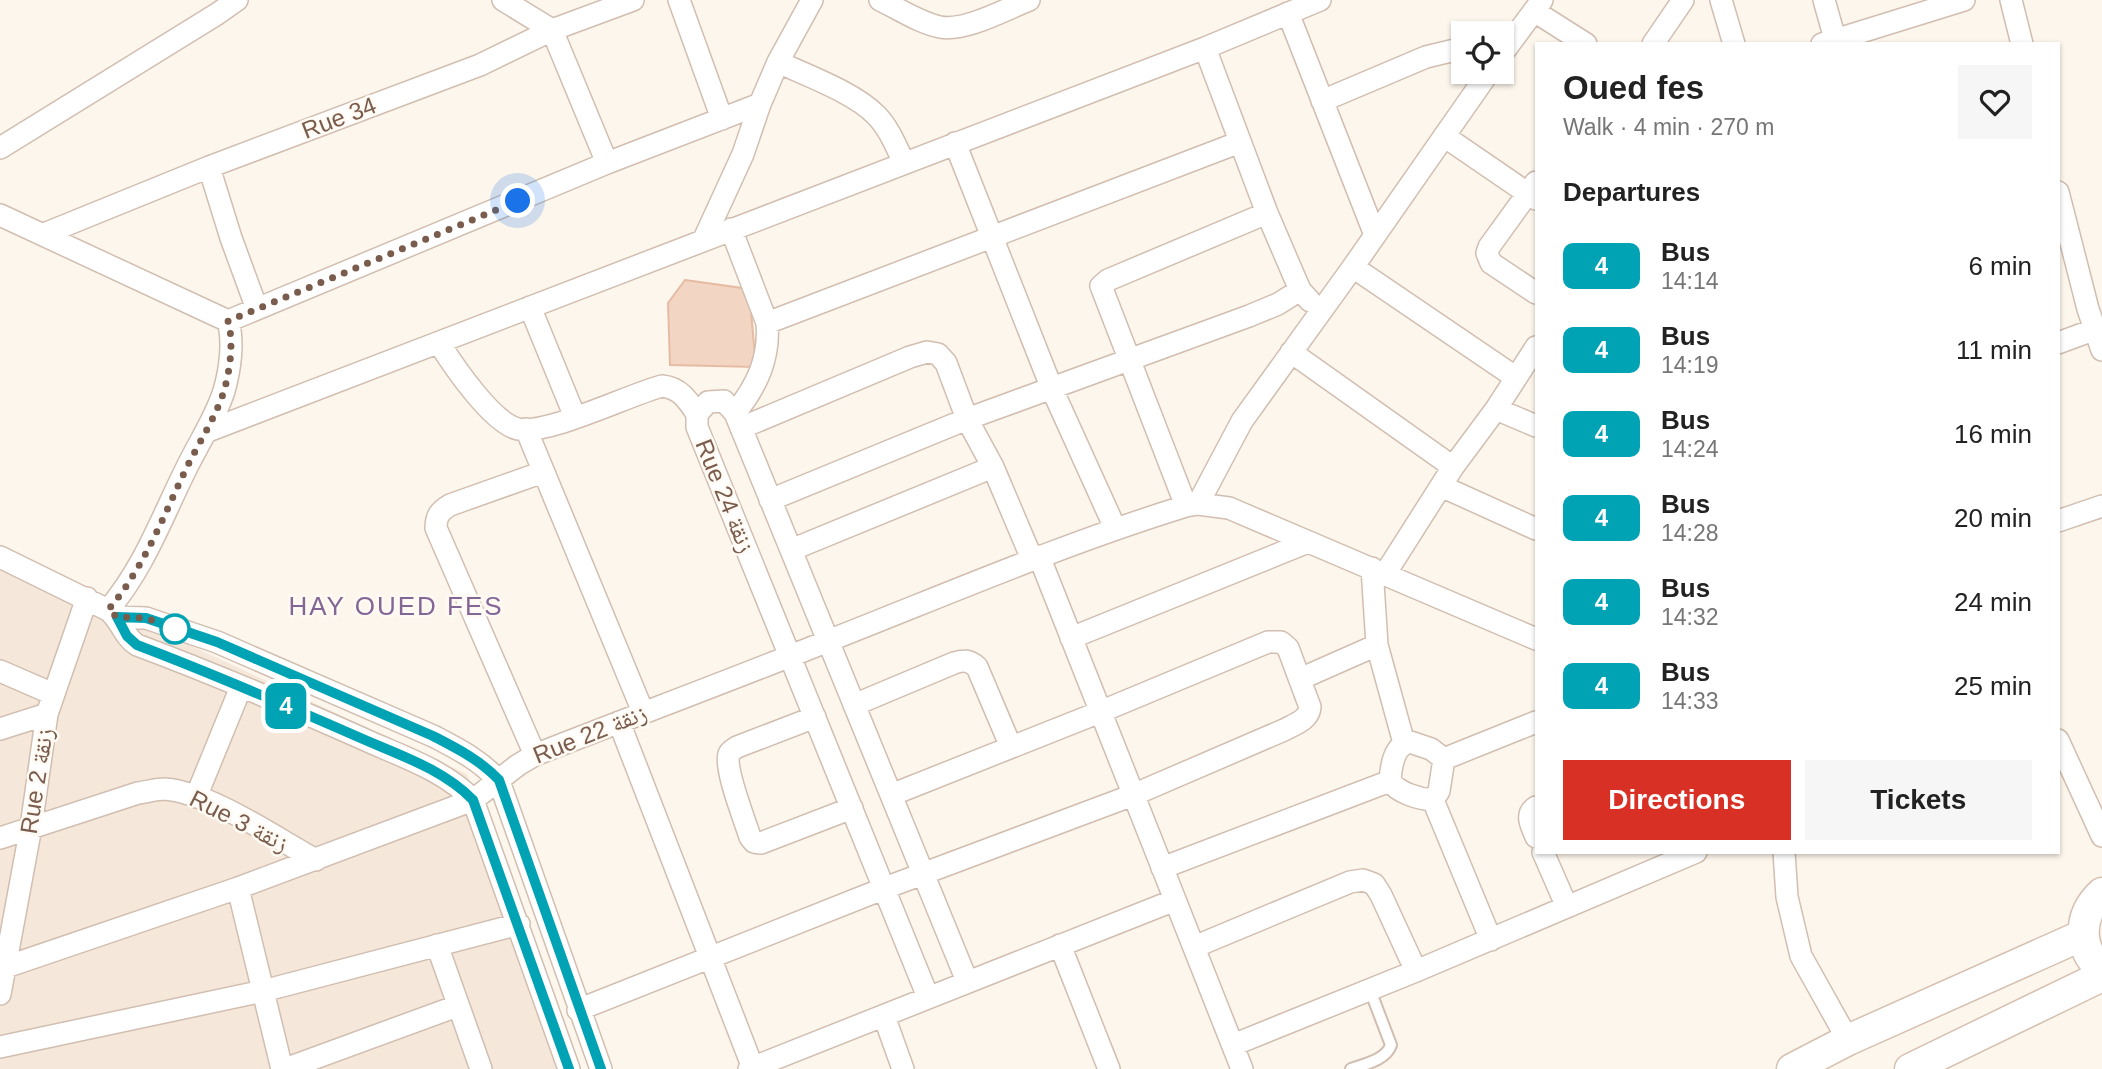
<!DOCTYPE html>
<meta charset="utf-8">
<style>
:root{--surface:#fff;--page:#f6f6f6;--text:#222;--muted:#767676;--accent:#d93025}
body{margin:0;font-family:Arial,"Noto Naskh Arabic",sans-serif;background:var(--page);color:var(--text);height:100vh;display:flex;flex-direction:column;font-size:26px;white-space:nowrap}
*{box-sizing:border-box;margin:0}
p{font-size:23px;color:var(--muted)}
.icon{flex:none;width:38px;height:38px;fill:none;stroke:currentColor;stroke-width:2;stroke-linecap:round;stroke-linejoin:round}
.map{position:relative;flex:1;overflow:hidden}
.panel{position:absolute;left:1535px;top:42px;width:525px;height:812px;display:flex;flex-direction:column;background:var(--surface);border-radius:0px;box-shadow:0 2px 5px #0004}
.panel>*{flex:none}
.badge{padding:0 14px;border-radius:10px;font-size:24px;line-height:46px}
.fabs{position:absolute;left:1451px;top:21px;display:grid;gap:14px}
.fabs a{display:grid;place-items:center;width:63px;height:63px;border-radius:0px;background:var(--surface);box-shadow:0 2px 5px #0004;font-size:35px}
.you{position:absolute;width:35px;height:35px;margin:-18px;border:5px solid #fff;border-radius:50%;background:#1a73e8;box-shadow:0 0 0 10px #1a73e833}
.map>.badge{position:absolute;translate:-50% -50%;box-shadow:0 0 0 4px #fff}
h2{padding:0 28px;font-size:26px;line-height:63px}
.round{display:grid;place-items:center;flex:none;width:74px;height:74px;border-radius:0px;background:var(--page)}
.headline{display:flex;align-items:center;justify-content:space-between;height:119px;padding:0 28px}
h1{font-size:33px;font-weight:800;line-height:52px}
.cta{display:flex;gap:14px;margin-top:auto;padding:14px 28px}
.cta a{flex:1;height:80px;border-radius:0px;background:var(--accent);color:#fff;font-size:28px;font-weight:800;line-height:80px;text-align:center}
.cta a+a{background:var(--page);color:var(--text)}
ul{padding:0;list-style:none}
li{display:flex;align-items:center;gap:21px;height:84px;padding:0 28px}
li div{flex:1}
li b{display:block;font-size:26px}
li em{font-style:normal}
li .badge{min-width:77px;font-weight:700;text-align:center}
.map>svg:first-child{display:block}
</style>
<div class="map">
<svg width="2102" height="1069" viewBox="0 0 2102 1069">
<rect width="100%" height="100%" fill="#fdf6ec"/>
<!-- residential -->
<path fill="#f5e8da" d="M 0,557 L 467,774 L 580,1069 L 0,1069 Z"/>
<!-- building -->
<path fill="#f3d5c3" stroke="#e6bba3" stroke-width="2" d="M 685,280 L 749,289 L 756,367 L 670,365 L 668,303 Z"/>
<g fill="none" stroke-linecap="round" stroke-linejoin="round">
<defs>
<path id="lane" d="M 1351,1069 C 1365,1064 1386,1060 1391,1045 L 1370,990"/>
<path id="street" d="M 503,0 L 552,30 L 607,163
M 679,0 L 722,119
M 880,0 C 899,9 920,23 940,27 C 965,32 1006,9 1029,0
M 1721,0 L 1734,44
M 1824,0 L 1835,39
M 2011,0 L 2022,44
M 1534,11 L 1586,44
M 1288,13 L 1375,235
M 1653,44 L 1683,0
M 1822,44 L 1964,0
M 1205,48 L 1267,213 L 1300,290 L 1310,301
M 1502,54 L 1542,0
M 778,62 C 806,75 855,93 876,115 C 889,128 896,146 904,163
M 1322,101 L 1426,57 L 1463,48
M 1444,136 L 1536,199
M 955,143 L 1052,389 L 1115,528
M 0,148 L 217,14 L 237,0
M 209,167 L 231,238 L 257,309
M 1536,182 L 1489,247 L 1487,253 L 1491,263 L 1536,293
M 2058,192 L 2088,309 L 2102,350
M 0,215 L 228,321 L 607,163 L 760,104
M 731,229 L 767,323 C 770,358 757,386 735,413
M 44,234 L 209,167 L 480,65 L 552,30 L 633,0
M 704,239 L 743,154 L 760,104 L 778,62 L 812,0
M 1353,267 L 1515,377
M 530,307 L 575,417
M 767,323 L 1240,142
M 439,343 C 453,365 492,423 518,429 C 548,435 628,395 662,386 C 680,388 687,399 697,414
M 2058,343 L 2096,329
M 1291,352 L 1453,467
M 1496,409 L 1536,426
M 741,428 L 910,357 L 927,352 L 938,354 L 946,363 L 967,419 L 993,467 L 1032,559
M 526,429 L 643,712
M 208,431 L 1205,48 L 1320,0
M 1441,486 L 1536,529
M 770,500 L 967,419 L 1249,316 L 1278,304 L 1300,290
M 1198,504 L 1242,421 L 1353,267 L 1489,72
M 1186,506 L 1101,286 L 1108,280 L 1267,213
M 2058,521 L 2102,506
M 791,550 L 993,467
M 1039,556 L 1242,1069
M 0,557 L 108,610 C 121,620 123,636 137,645 C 212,673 287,705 361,738 C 400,756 443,769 473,800 L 569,1069
M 1372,568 L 1377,645 L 1404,743
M 1385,574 L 1453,467 L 1496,409 L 1536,347
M 108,610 C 144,568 162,517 186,469 C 199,442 215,419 224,391 C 230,370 234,342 228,321
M 117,617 L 146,618 L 217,642 L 433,736 C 458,749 480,760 499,781 L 601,1069
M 1071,638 L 1308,542
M 0,671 L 53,694
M 1300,679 L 1377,645
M 854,705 L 954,663 C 964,660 969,660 977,667 L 1011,747
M 815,717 L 737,747 C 734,749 730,751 729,754 C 724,768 745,821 750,837 L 754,842 L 761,843 L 852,808
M 619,722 L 753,1068
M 0,729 L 47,714
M 2058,740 L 2102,836
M 1410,742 L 1431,749 L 1444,759 L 1439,791 L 1433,800 C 1419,799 1398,793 1390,781 C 1391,766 1394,745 1410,742 Z
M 535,755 L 436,528 C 436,516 440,511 450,505 L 543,472
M 1444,759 L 1536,722
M 196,797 L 241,687
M 1433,800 L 1491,940
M 1536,807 C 1524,815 1532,826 1536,837
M 0,838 L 138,793 C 147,792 156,789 165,789 C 211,793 274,837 316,860
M 1543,852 L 1567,907
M 1784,852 L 1787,897 L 1801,956 L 1848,1040
M 1162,868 L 1390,781
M 238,888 L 282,1069
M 437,945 L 481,1069
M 1060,945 L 1109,1069
M 1194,947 L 1350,882 L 1363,880 L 1374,884 L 1381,895 L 1416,971
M 0,969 L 238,888 L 473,800 L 518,765 L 535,755 C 634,716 734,679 833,639 C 950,593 1066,543 1186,506 L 1198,504 L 1229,508 L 1536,639
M 0,994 L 31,827 L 47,714 L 87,598
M 928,997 L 697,427 L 697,414 L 708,402 L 724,401 L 735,413 L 967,981
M 578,1010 L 885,888 L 1133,795 L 1284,730 C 1295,724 1309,720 1310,707 L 1288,648 L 1281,642 L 1268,642 L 1100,712 L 891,795
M 884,1016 L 903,1069
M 1233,1045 L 1416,971 L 1696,852
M 0,1047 L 263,991 L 519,924
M 285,1069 L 457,1006
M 749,1069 L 1175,900"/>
<path id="secondary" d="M 2102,893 C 2078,915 2077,948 2102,970
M 1792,1069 L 1848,1040 L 2083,935
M 1910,1069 L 2102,976"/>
</defs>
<!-- lane casing -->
<use href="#lane" stroke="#d1beb0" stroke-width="14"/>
<!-- street casing -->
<use href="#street" stroke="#d1beb0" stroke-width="24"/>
<!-- secondary casing -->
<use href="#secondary" stroke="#d6c0b0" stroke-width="33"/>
<!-- lane -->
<use href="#lane" stroke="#fff" stroke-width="10"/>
<!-- street -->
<use href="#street" stroke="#fff" stroke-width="21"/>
<!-- secondary -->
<use href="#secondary" stroke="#fff" stroke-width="30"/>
</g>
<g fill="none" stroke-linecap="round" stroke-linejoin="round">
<defs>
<path id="line" d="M 569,1069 L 473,800 C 442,768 396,754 356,736 C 283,704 211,673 137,645 L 127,636 L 117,617 L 146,618 L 217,642 L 433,736 C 458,749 480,760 499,780 L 601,1069"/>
</defs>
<!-- line casing -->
<use href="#line" stroke="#fff" stroke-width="16"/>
<!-- line -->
<use href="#line" stroke="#00a3b4" stroke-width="10"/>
<!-- walk -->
<path stroke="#7a5c4d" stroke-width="7" stroke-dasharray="0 12.6" d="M 175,629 L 146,618 L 117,617 L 108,610 C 144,568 163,517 186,469 C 199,442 215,419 224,391 C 230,370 234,342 228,321 L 518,201"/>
</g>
<!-- markers -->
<circle fill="#fff" stroke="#00a3b4" stroke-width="3.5" cx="175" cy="629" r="14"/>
<g text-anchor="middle" stroke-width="5" stroke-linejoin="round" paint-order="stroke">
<!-- street labels -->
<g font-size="24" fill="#7a5c4d" stroke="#fffaf3">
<text transform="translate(339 118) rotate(-21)" y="8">Rue 34</text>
<text transform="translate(725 496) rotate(68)" y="8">Rue 24 زنقة</text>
<text transform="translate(590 734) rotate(-22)" y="8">Rue 22 زنقة</text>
<text transform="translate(37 781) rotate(-81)" y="8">Rue 2 زنقة</text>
<text transform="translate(239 821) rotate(27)" y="8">Rue 3 زنقة</text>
</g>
<!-- neighbourhood labels -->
<g font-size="26" letter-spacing="2" fill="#846695" stroke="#fffaf3">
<text x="396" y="615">HAY OUED FES</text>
</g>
</g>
</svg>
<div class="fabs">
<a><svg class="icon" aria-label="locate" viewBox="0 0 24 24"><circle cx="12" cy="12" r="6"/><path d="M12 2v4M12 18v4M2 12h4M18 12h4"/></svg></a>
</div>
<div class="you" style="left:518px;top:201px"></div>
<b class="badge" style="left:286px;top:706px;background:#00a3b4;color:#fff">4</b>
<section class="panel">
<div class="headline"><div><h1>Oued fes</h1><p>Walk · 4 min · 270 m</p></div><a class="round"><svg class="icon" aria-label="heart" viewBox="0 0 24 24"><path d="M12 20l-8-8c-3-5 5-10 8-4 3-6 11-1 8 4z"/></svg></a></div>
<h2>Departures</h2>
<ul>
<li><span class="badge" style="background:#00a3b4;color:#fff">4</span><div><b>Bus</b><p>14:14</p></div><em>6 min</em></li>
<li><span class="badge" style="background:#00a3b4;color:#fff">4</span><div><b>Bus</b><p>14:19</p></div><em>11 min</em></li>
<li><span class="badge" style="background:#00a3b4;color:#fff">4</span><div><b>Bus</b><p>14:24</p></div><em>16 min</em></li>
<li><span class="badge" style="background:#00a3b4;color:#fff">4</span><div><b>Bus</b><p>14:28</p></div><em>20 min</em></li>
<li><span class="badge" style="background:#00a3b4;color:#fff">4</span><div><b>Bus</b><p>14:32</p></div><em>24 min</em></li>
<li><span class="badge" style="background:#00a3b4;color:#fff">4</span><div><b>Bus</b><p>14:33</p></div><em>25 min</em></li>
</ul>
<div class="cta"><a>Directions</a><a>Tickets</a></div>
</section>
</div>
